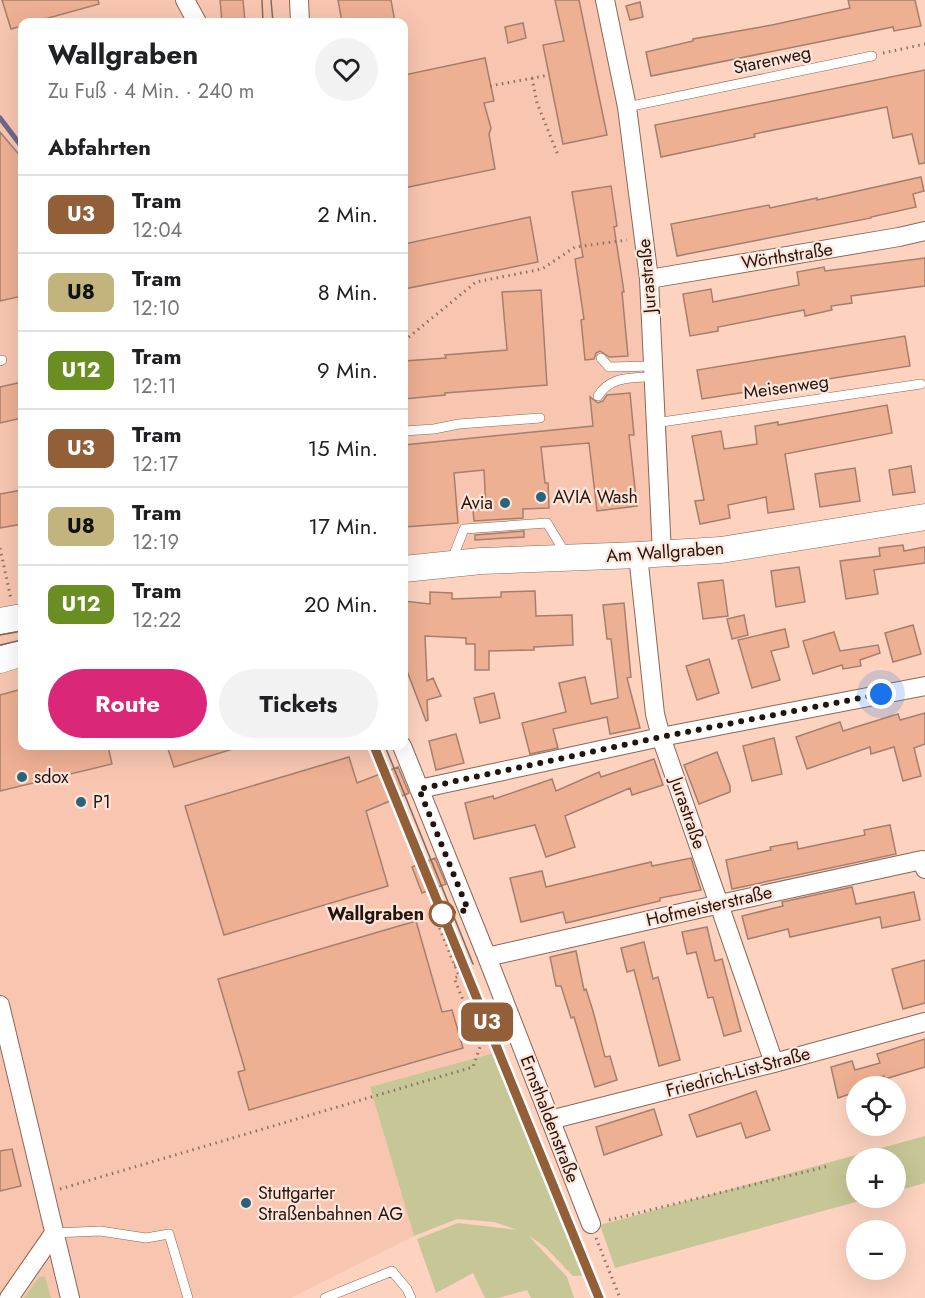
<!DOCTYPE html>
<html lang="de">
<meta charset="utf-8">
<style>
:root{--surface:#fff;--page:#f2f2f2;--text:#202124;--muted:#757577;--line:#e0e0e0;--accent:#db2777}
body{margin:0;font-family:Jost,sans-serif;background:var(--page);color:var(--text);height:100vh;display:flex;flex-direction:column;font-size:22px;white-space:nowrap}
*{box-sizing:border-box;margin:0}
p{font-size:20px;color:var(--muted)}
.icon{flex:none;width:33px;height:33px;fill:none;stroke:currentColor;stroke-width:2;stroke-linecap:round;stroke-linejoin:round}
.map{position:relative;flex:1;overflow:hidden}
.drawer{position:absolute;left:18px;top:18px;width:390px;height:732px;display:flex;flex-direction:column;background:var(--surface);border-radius:12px;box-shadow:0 6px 24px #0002}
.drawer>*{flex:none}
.badge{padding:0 12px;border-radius:9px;font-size:21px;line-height:39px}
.controls{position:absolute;left:846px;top:1076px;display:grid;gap:12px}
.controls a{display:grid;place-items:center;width:60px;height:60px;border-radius:50%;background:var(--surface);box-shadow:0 6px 24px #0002;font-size:30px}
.you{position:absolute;width:30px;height:30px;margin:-15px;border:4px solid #fff;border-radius:50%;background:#1a73e8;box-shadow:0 0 0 9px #1a73e833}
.map>.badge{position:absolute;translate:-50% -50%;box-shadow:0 0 0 3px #fff}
h2{padding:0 30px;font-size:22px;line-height:54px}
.round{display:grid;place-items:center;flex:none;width:63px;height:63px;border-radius:32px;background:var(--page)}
.headline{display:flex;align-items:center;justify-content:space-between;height:102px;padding:0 30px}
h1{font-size:28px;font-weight:700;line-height:45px}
.cta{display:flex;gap:12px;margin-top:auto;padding:12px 30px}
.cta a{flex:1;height:69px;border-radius:36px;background:var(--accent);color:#fff;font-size:24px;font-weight:700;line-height:69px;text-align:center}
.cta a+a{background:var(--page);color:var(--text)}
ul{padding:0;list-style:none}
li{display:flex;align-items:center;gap:18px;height:78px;padding:0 30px;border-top:2px solid var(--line)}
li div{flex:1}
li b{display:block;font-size:22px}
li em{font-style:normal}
li .badge{min-width:66px;font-weight:700;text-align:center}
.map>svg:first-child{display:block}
</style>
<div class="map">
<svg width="925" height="1298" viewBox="0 0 925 1298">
<rect width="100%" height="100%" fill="#fdd3c0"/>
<!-- built -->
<path fill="#f8c6b0" d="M 0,0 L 612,0 L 656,282 L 667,432 L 662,551 L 404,573 L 404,22 L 22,22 L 22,746 L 381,746 L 505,1050 L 370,1087 L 414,1236 L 291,1298 L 0,1298 Z"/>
<!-- green -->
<path fill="#c7c696" d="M 505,1050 L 596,1275 L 573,1276 L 545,1247 L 528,1235 L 567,1277 L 574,1298 L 531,1298 L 527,1290 L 498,1298 L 485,1298 L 473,1273 L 436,1293 L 417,1239 L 458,1223 L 518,1230 L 494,1222 L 457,1219 L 414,1236 L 370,1087 Z
M 925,1136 L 925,1183 L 896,1191 L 896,1158 L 856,1158 L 856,1197 L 874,1197 L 615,1268 L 600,1225 Z
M 45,1276 L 51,1298 L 24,1298 L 39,1277 Z"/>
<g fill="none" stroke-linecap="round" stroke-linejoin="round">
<!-- stream -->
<path stroke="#6f688d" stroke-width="5" d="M 0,118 L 22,147"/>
</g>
<!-- building -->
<path fill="#eeb093" stroke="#a57f6d" stroke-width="1.5" d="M 2,0 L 98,0 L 99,4 L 34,22 L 22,22 L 22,26 L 11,29 Z
M 220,0 L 243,0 L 245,22 L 222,22 Z
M 338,0 L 391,0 L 395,22 L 342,22 Z
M 555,0 L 579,0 L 607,135 L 563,144 L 543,45 L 564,41 Z
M 848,0 L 915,0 L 921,26 L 894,31 L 893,27 L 651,76 L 646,52 L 693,41 L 693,39 L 772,25 L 850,8 Z
M 640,2 L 643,17 L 630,20 L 626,6 Z
M 523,23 L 526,38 L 508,43 L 505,27 Z
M 485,58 L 494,101 L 484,103 L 491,128 L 489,134 L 495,169 L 404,188 L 404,75 Z
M 925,70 L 925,163 L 919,164 L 912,134 L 893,138 L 887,107 L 754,134 L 755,137 L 661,157 L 655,125 Z
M 0,132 L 22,158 L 22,296 L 0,301 Z
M 921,177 L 924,191 L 913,194 L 916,207 L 871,217 L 871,218 L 677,256 L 671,224 L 769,205 L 770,208 L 817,198 L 817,200 Z
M 611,186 L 617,226 L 614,227 L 624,292 L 622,292 L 628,356 L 609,357 L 600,351 L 596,353 L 594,359 L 585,360 L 581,320 L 584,319 L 575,259 L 583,257 L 572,192 Z
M 530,217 L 538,262 L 404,289 L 404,244 Z
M 925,258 L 925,286 L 851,296 L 852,303 L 831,306 L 832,310 L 805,316 L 804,310 L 718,327 L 718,331 L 690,336 L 683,294 L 711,289 L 713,302 L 799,285 L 797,272 L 824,267 L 825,271 Z
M 541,290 L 547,385 L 445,393 L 445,395 L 404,399 L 404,361 L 446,358 L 445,355 L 507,350 L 502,292 Z
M 905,336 L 910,366 L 702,399 L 697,370 Z
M 22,382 L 22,418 L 0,423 L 0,387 Z
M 630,393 L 634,435 L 629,435 L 637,506 L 597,511 L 589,443 L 541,447 L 545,483 L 548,483 L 549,508 L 523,509 L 523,518 L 474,521 L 473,510 L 486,509 L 484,470 L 454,473 L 458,523 L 404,527 L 404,445 L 593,426 L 590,397 L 598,403 L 603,401 L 607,395 Z
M 887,405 L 892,433 L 785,454 L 794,509 L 768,513 L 766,497 L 728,505 L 730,518 L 700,524 L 695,501 L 704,500 L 692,436 L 721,431 L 724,449 L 757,444 L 755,426 L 778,422 L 778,425 Z
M 911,466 L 915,492 L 893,495 L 889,470 Z
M 855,468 L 860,501 L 820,507 L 815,474 Z
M 22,490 L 22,524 L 0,528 L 0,494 Z
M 524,531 L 524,537 L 475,540 L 475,535 Z
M 903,545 L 904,551 L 925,547 L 925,563 L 874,570 L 878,594 L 846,599 L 840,561 L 880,556 L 879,548 Z
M 799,567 L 805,602 L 776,607 L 771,571 Z
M 723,580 L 728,616 L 703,619 L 698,583 Z
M 535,591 L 536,616 L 572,615 L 573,645 L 534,647 L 534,650 L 489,651 L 489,670 L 475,670 L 475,644 L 466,644 L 466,638 L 425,636 L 427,681 L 433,678 L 441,696 L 427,700 L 428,720 L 426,721 L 404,663 L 404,601 L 430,604 L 430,592 L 452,593 L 452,599 L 501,597 L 501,592 Z
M 624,603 L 631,677 L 627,678 L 640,728 L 610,734 L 607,717 L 553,729 L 558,748 L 530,754 L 522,723 L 566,712 L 559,683 L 585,677 L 591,704 L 618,698 L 611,639 L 607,639 L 603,605 Z
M 744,615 L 748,635 L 732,639 L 727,619 Z
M 913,625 L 921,654 L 893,662 L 885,633 Z
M 785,629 L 789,647 L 771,651 L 780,680 L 752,688 L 738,640 Z
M 834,632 L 840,651 L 878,645 L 880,653 L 860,660 L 861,666 L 843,669 L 842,665 L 813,674 L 803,641 Z
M 709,659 L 719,693 L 697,700 L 686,666 Z
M 22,689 L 22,746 L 108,746 L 112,764 L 0,791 L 0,695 Z
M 494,693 L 500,718 L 480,723 L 474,698 Z
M 925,713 L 925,744 L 914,748 L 921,776 L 903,781 L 894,747 L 871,754 L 870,747 L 807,769 L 796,737 L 840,722 L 843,731 L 898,714 L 900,720 Z
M 456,734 L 464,763 L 436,770 L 429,741 Z
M 774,738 L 782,774 L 752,781 L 743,746 Z
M 167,746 L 233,746 L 233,749 L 174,767 Z
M 717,752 L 730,786 L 730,792 L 699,804 L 684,765 Z
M 349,757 L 357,783 L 398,767 L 409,793 L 366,811 L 388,886 L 224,935 L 185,806 Z
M 654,759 L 663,785 L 632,795 L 630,788 L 565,816 L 575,847 L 546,857 L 535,825 L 474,839 L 465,803 L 493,796 L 494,799 L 552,779 L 556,791 L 599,772 L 601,777 Z
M 890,825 L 896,854 L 732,889 L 726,860 L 771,850 L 770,847 L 797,842 L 798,849 L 865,835 L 864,830 Z
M 435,858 L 446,884 L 422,893 L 412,867 Z
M 691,858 L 701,890 L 660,898 L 660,901 L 566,923 L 563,912 L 521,922 L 510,878 L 542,871 L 546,887 L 651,862 L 652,866 Z
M 852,887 L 856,904 L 914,892 L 920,920 L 882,928 L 880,917 L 790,937 L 788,929 L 748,939 L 742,916 L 783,906 L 782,902 Z
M 416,921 L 442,1012 L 452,1010 L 463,1048 L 249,1110 L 238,1072 L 245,1070 L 218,979 Z
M 707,927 L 715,961 L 722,959 L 741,1031 L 724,1036 L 713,997 L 708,998 L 696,952 L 687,954 L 682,932 Z
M 644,942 L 653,979 L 658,977 L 680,1060 L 659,1066 L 634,970 L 627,972 L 621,948 Z
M 576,951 L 584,990 L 586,989 L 593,1011 L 605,1057 L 610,1056 L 617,1080 L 595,1087 L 574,1017 L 571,1018 L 561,986 L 556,986 L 550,957 Z
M 925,960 L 925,1003 L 903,1009 L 892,969 Z
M 925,1039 L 925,1067 L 885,1079 L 884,1076 L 859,1084 L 856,1092 L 838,1098 L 831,1067 L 852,1061 L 855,1070 L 880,1063 L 877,1054 Z
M 756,1091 L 770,1130 L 746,1138 L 741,1123 L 697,1137 L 689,1115 Z
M 654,1109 L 662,1135 L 604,1155 L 596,1127 Z
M 12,1149 L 21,1186 L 0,1191 L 0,1151 Z"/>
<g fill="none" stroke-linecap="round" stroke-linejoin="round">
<defs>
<path id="lane" d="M 627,107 L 872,56
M 601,358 L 609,367 L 653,366
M 0,361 L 2,360
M 598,396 C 612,375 631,379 654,376
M 655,423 L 921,384
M 404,431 L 434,429 L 459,424 L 540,418
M 451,562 L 464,529 L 547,523 L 567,556
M 54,1233 L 100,1231 L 146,1238 L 169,1234 L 188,1298
M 325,1298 L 392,1271 L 407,1289 L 411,1298"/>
<path id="street" d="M 185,0 L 197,22
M 299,0 L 300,22
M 605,0 L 627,107 L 649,279 L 662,554
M 649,279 L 899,237 L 925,231
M 638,555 L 655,714 L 661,737 L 774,1063
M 402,746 L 487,957 L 591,1224
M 419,789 L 661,737 L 925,686
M 487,957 L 720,904 L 922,860 L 925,869
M 0,1005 L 70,1298
M 550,1120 L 774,1063 L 925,1022
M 9,1298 L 54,1233"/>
<path id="secondary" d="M 404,569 L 481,561 L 638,555 L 721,550 L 925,517
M 0,621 L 22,617
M 0,660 L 22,653"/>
</defs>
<!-- lane casing -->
<use href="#lane" stroke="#8b6655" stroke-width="10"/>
<!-- street casing -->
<use href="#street" stroke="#8b6655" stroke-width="20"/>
<!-- secondary casing -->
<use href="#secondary" stroke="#8b6655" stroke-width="27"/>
<!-- path -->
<path stroke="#8c7164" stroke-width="3" stroke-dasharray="1.5 4.5" stroke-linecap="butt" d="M 883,53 L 925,44
M 532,78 L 537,103 L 558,155
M 490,86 L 549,75
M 404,341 L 476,282 L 542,269 L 575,247 L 627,240
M 0,548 L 11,599
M 454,965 L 471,967
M 60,1189 L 473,1067 L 481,1044 L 454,978 L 459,976 L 438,924
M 609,1220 L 829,1166
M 596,1238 L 620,1298"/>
<!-- lane -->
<use href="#lane" stroke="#fff" stroke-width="9"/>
<!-- street -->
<use href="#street" stroke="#fff" stroke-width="18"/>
<!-- secondary -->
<use href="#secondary" stroke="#fff" stroke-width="26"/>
<!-- tram -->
<path stroke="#83695d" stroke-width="1.5" d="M 262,0 L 263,22
M 271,0 L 273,22
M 0,635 L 22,631
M 0,645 L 22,640
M 374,746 L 599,1298
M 385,746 L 473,964"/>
</g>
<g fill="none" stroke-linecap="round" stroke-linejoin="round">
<defs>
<path id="line" d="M 374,746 L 599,1298"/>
</defs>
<!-- line casing -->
<use href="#line" stroke="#fff" stroke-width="14"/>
<!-- line -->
<use href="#line" stroke="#935f39" stroke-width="9"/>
<!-- walk -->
<path stroke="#23150e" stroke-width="6" stroke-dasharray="0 10.8" d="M 442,914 L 468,910 L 419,789 L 661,737 L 881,694"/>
</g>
<!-- markers -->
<g fill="#28657c" stroke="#ffe5d9" stroke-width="2">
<circle cx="541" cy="497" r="6"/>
<circle cx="505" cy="503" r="6"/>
<circle cx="22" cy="777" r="6"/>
<circle cx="81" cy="802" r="6"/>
<circle cx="246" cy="1203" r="6"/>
</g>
<circle fill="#fff" stroke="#935f39" stroke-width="3" cx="442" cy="914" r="12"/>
<g text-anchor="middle" stroke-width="4.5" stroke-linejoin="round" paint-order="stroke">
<!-- street labels -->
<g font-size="18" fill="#23150e" stroke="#ffe5d9">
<text transform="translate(772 60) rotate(-12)" y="6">Starenweg</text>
<text transform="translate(787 256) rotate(-9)" y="6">Wörthstraße</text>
<text transform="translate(647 276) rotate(-95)" y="6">Jurastraße</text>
<text transform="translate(786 387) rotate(-8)" y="6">Meisenweg</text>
<text transform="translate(665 552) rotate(-4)" y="6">Am Wallgraben</text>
<text transform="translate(688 813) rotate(71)" y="6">Jurastraße</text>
<text transform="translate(709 906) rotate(-13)" y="6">Hofmeisterstraße</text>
<text transform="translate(738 1072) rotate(-15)" y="6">Friedrich-List-Straße</text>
<text transform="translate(550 1119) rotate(69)" y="6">Ernsthaldenstraße</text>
</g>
<!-- poi labels -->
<g font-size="18" fill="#23150e" stroke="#ffe5d9" text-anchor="start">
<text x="553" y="503">AVIA Wash</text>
<text x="493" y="509" text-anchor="end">Avia</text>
<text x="34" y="783">sdox</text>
<text x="93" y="808">P1</text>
<text x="258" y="1199">Stuttgarter<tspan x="258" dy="21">Straßenbahnen AG</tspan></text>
</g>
<!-- stop labels -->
<g font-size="18" font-weight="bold" fill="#23150e" stroke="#ffe5d9" text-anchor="end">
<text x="424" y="920">Wallgraben</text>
</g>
</g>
</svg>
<div class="controls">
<a><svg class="icon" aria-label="locate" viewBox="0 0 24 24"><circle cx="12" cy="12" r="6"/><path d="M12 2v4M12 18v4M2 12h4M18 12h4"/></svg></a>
<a>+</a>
<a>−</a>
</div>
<div class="you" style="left:881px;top:694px"></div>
<b class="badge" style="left:487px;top:1022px;background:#935f39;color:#fff">U3</b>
<section class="drawer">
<div class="headline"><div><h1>Wallgraben</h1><p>Zu Fuß · 4 Min. · 240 m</p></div><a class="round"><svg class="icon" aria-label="heart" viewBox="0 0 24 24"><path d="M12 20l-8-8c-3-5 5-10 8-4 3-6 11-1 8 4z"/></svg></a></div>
<h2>Abfahrten</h2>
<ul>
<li><span class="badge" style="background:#935f39;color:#fff">U3</span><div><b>Tram</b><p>12:04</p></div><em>2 Min.</em></li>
<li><span class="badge" style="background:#c3b47d;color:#111">U8</span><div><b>Tram</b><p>12:10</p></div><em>8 Min.</em></li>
<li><span class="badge" style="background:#6b8e23;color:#fff">U12</span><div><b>Tram</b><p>12:11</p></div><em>9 Min.</em></li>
<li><span class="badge" style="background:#935f39;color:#fff">U3</span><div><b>Tram</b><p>12:17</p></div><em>15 Min.</em></li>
<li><span class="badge" style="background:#c3b47d;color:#111">U8</span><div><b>Tram</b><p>12:19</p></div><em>17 Min.</em></li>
<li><span class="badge" style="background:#6b8e23;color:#fff">U12</span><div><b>Tram</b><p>12:22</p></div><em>20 Min.</em></li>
</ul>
<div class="cta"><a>Route</a><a>Tickets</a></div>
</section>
</div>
